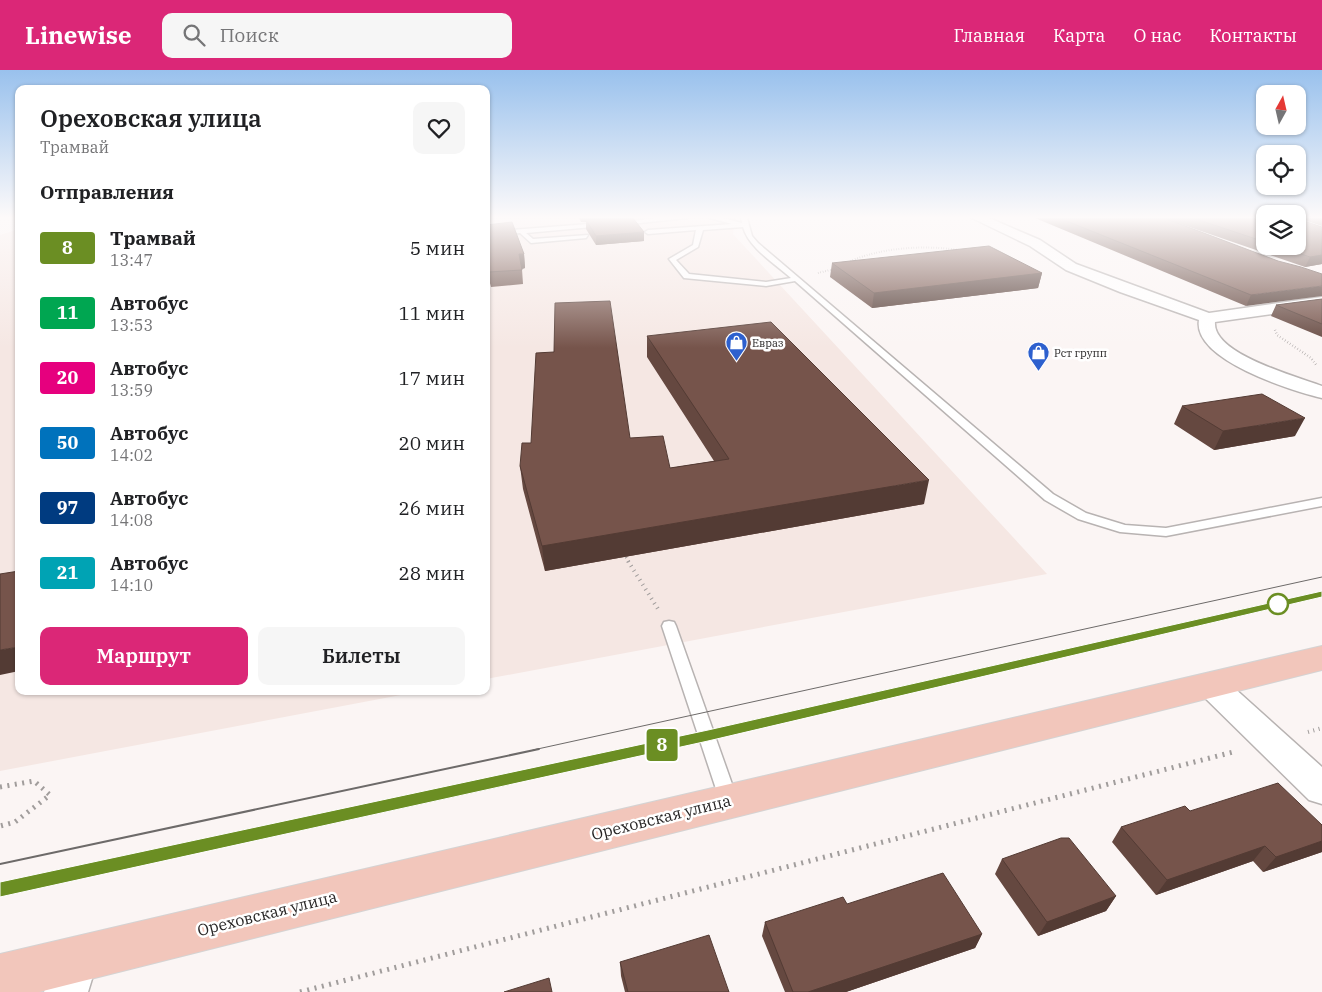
<!DOCTYPE html>
<html lang="ru">
<meta charset="utf-8">
<style>
:root{--surface:#fff;--page:#f6f6f6;--text:#202124;--muted:#757577;--accent:#db2777}
body{margin:0;font-family:"IBM Plex Serif",serif;background:var(--page);color:var(--text);height:100vh;display:flex;flex-direction:column;font-size:19px;white-space:nowrap}
*{box-sizing:border-box;margin:0}
p{font-size:16px;color:var(--muted)}
.icon{flex:none;width:28px;height:28px;fill:none;stroke:currentColor;stroke-width:2;stroke-linecap:round;stroke-linejoin:round}
.map{position:relative;flex:1;overflow:hidden}
.panel{position:absolute;left:15px;top:15px;width:475px;height:610px;display:flex;flex-direction:column;background:var(--surface);border-radius:10px;box-shadow:0 1px 4px #0004}
.panel>*{flex:none}
.badge{padding:0 10px;border-radius:4px;font-size:18px;line-height:32px}
.needle{width:32px;rotate:8deg}
.fabs{position:absolute;left:1256px;top:15px;display:grid;gap:10px}
.fabs a{display:grid;place-items:center;width:50px;height:50px;border-radius:10px;background:var(--surface);box-shadow:0 1px 4px #0004;font-size:25px}
.map>.badge{position:absolute;translate:-50% -50%;box-shadow:0 0 0 2px #fff}
h2{padding:0 25px;font-size:19px;line-height:45px}
.round{display:grid;place-items:center;flex:none;width:52px;height:52px;border-radius:10px;background:var(--page)}
.head{display:flex;align-items:center;justify-content:space-between;height:85px;padding:0 25px}
h1{font-size:24px;font-weight:600;line-height:38px}
.button{display:flex;gap:10px;margin-top:auto;padding:10px 25px}
.button a{flex:1;height:58px;border-radius:10px;background:var(--accent);color:#fff;font-size:20px;font-weight:600;line-height:58px;text-align:center}
.button a+a{background:var(--page);color:var(--text)}
ul{padding:0;list-style:none}
li{display:flex;align-items:center;gap:15px;height:65px;padding:0 25px}
li div{flex:1}
li b{display:block;font-size:19px}
li em{font-style:normal}
li .badge{min-width:55px;font-weight:700;text-align:center}
header{display:flex;align-items:center;gap:30px;box-sizing:border-box;height:70px;padding:0 25px;background:var(--accent);color:#fff}
header strong{font-size:24px}
nav{display:flex;gap:28px;margin-inline-start:auto;font-size:18px}
.search{width:350px;height:45px;background:var(--page);display:flex;align-items:center;gap:12px;box-sizing:border-box;padding:0 18px;border-radius:10px;color:var(--muted);font-size:19px}
.map>svg:first-child{display:block}
</style>
<header>
<strong>Linewise</strong>
<div class="search"><svg class="icon" aria-label="search" viewBox="0 0 24 24"><circle cx="10" cy="10" r="6"/><path d="M15 15l6 6"/></svg>Поиск</div>
<nav><a>Главная</a><a>Карта</a><a>О нас</a><a>Контакты</a></nav>
</header>
<div class="map">
<svg width="1322" height="922" viewBox="0 0 1322 922">
<rect width="100%" height="100%" fill="#fbf5f4"/>
<!-- built -->
<path fill="#f5e7e3" d="M 486,148 L 735,148 L 733,164 L 1047,504 L 486,609 Z
M 19,159 L 19,621 L 422,621 L 0,701 L 0,165 Z"/>
<g fill="none" stroke-linecap="round" stroke-linejoin="round">
<defs>
<path id="service" d="M 655,148 L 687,148 L 621,155 L 618,153 Z
M 710,148 L 723,148 L 742,153 L 741,148 L 747,148 L 752,166 L 758,173 L 1053,424 L 1086,443 L 1125,455 L 1166,458 L 1322,428 L 1322,436 L 1166,466 L 1120,462 L 1078,449 L 1045,430 L 795,211 L 766,216 L 684,208 L 669,189 L 693,175 L 696,160 L 648,164 L 645,162 L 648,160 L 732,154 ZM 743,157 C 749,178 774,193 791,208 L 766,212 L 689,204 L 676,190 L 698,177 L 703,160 Z
M 601,153 L 603,156 L 526,163 L 533,169 L 588,165 L 586,168 L 531,173 L 520,163 L 486,166 L 486,162 Z
M 669,551 L 674,552 L 676,556 L 738,731 L 735,737 L 729,739 L 723,737 L 720,731 L 662,556 L 664,552 Z"/>
<path id="minor" d="M 972,148 L 989,148 L 1040,170 L 1076,194 L 1209,243 L 1322,227 L 1322,237 L 1215,252 C 1212,284 1298,307 1322,316 L 1322,328 C 1293,321 1192,290 1199,250 L 1120,222 L 1066,200 L 1030,176 Z
M 1211,603 L 1222,607 L 1322,697 L 1322,734 L 1309,730 L 1200,623 L 1195,615 L 1200,607 Z
M 77,868 L 92,874 L 98,889 L 88,922 L 44,922 L 62,874 Z"/>
<path id="primary" d="M 1322,576 L 1322,600 L 39,922 L 0,922 L 0,884 Z"/>
</defs>
<!-- service casing -->
<use href="#service" stroke="#b8b3b2" stroke-width="3"/>
<!-- minor casing -->
<use href="#minor" stroke="#b8b3b2" stroke-width="3"/>
<!-- primary casing -->
<use href="#primary" stroke="#d4d3d3" stroke-width="2"/>
<!-- path-far4 -->
<path stroke="#a19d9c" stroke-width="2" stroke-dasharray="0.5 2" stroke-linecap="butt" d="M 848,192 C 883,177 922,175 960,180
M 818,203 L 834,199"/>
<!-- path-far3 -->
<path stroke="#a19d9c" stroke-width="2.5" stroke-dasharray="0.5 2.5" stroke-linecap="butt" d="M 1275,260 L 1277,265 L 1311,288 L 1317,296"/>
<!-- path-far2 -->
<path stroke="#a19d9c" stroke-width="3" stroke-dasharray="1 4" stroke-linecap="butt" d="M 626,487 L 629,492"/>
<!-- path-far1 -->
<path stroke="#a19d9c" stroke-width="4" stroke-dasharray="1 4.5" stroke-linecap="butt" d="M 628,491 L 658,539
M 1308,662 L 1322,658"/>
<!-- path -->
<path stroke="#a19d9c" stroke-width="5" stroke-dasharray="2 5.5" stroke-linecap="butt" d="M 0,717 L 34,711 L 50,725 L 15,752 L 0,756
M 300,922 L 1237,681"/>
<!-- service -->
<use href="#service" fill="#fff" fill-rule="evenodd"/>
<!-- minor -->
<use href="#minor" fill="#fff" fill-rule="evenodd"/>
<!-- primary -->
<use href="#primary" fill="#f2c6bb" fill-rule="evenodd"/>
<!-- tram-far1 -->
<path stroke="#6d6a69" stroke-width="1" d="M 533,680 L 1322,507
M 640,680 L 1322,524"/>
<!-- tram -->
<path stroke="#6d6a69" stroke-width="2" d="M 0,794 L 539,679
M 0,819 L 646,679"/>
</g>
<!-- wall -->
<path fill="#654840" d="M 579,148 L 633,148 L 644,171 L 596,175 L 586,159 L 586,152 L 581,152 Z
M 1035,148 L 1265,148 L 1265,176 L 1298,176 L 1298,148 L 1322,148 L 1322,156 L 1301,149 L 1301,150 L 1322,157 L 1322,194 L 1305,197 L 1166,149 L 1278,191 L 1246,236 Z
M 486,155 L 524,184 L 525,198 L 522,199 L 523,214 L 491,217 L 486,198 Z
M 832,193 L 1042,203 L 1038,218 L 872,238 L 830,207 Z
M 1322,229 L 1322,267 L 1271,246 L 1276,235 Z
M 647,266 L 924,434 L 545,501 L 523,419 L 520,396 L 630,368 L 670,398 L 714,391 L 647,287 Z
M 1182,336 L 1295,366 L 1214,380 L 1174,354 Z
M 1190,741 L 1322,755 L 1322,782 L 1263,802 L 1253,791 L 1156,825 L 1112,772 L 1121,757 Z
M 1002,789 L 1116,826 L 1106,841 L 1038,866 L 995,804 Z
M 847,834 L 982,864 L 975,878 L 846,922 L 785,922 L 762,866 L 765,852 Z
M 620,892 L 729,922 L 625,922 L 621,906 Z"/>
<!-- shaded-wall -->
<path fill="#533b34" d="M 581,148 L 626,148 L 586,150 L 586,152 L 581,152 Z
M 644,162 L 644,171 L 596,175 L 596,166 Z
M 519,184 L 524,184 L 525,198 L 521,199 Z
M 1322,185 L 1322,194 L 1305,197 L 1310,187 Z
M 1042,203 L 1038,218 L 872,238 L 874,223 Z
M 1322,216 L 1322,226 L 1246,236 L 1251,225 Z
M 1305,348 L 1295,366 L 1214,380 L 1223,361 Z
M 929,410 L 924,434 L 545,501 L 542,476 Z
M 19,577 L 19,601 L 0,605 L 0,580 Z
M 1322,771 L 1322,782 L 1263,802 L 1276,787 Z
M 1265,776 L 1253,791 L 1156,825 L 1167,810 Z
M 1116,826 L 1106,841 L 1038,866 L 1047,852 Z
M 982,864 L 975,878 L 846,922 L 808,922 Z"/>
<!-- building -->
<path fill="#76544b" stroke="#533b34" d="M 607,148 L 633,148 L 644,162 L 596,166 L 586,150 Z
M 1059,148 L 1164,148 L 1278,191 L 1301,197 L 1322,204 L 1322,216 L 1251,225 Z
M 1193,148 L 1265,148 L 1265,172 Z
M 1298,148 L 1300,148 L 1301,150 L 1322,157 L 1322,185 L 1310,187 L 1278,176 L 1298,176 Z
M 512,152 L 524,184 L 519,184 L 522,200 L 489,202 L 486,191 L 486,155 Z
M 989,176 L 1042,203 L 874,223 L 832,193 Z
M 1322,229 L 1322,254 L 1276,235 Z
M 610,231 L 630,368 L 663,366 L 670,398 L 729,389 L 647,266 L 771,252 L 929,410 L 542,476 L 520,396 L 522,373 L 531,373 L 536,283 L 554,282 L 555,233 Z
M 1262,324 L 1305,348 L 1223,361 L 1182,336 Z
M 19,501 L 19,577 L 0,580 L 0,504 Z
M 1278,713 L 1322,755 L 1322,771 L 1276,787 L 1265,776 L 1167,810 L 1121,757 L 1185,736 L 1190,741 Z
M 1061,768 L 1069,768 L 1116,826 L 1047,852 L 1002,789 Z
M 943,803 L 982,864 L 808,922 L 793,922 L 765,852 L 843,827 L 847,834 Z
M 709,865 L 729,922 L 628,922 L 620,892 Z
M 549,908 L 552,922 L 504,922 Z"/>
<!-- sky -->
<linearGradient id="sky" x2="0" y2="1"><stop stop-color="#99c1ed"/><stop offset="0.53" stop-color="#fdfafa"/><stop offset="1" stop-color="#fdfafa" stop-opacity="0"/></linearGradient>
<rect width="1322" height="278" fill="url(#sky)"/>
<!-- line -->
<path fill="#6b8e23" stroke="#fff" d="M 1322,521 L 1322,527 L 708,671 L 0,827 L 0,812 L 708,660 Z"/>
<!-- icons -->
<defs>
<symbol id="shop-pin" viewBox="-11 -11 22 30"><path d="M0 17L-7.5 6A9.5 9.5 0 1 1 7.5 6Z" fill="#2d60ce" stroke="#fff"/><path d="M-5-2.5h2.3a2.7 3.5 0 0 1 5.4 0H5L5.5 6h-11ZM-1.5-2.5h3a1.5 2.3 0 0 0-3 0Z" fill="#fff"/></symbol>
</defs>
<g fill-rule="evenodd">
<use href="#shop-pin" x="724" y="260" width="25" height="34"/>
<use href="#shop-pin" x="1026" y="270" width="25" height="34"/>
</g>
<!-- markers -->
<circle fill="#fff" stroke="#6b8e23" stroke-width="2.5" cx="1278" cy="534" r="10"/>
<g text-anchor="middle" stroke-width="5" stroke-linejoin="round" paint-order="stroke">
<!-- far-poi labels -->
<g font-size="11" fill="#272525" stroke="#fff" text-anchor="start">
<text x="752" y="277">Евраз</text>
<text x="1054" y="287">Рст групп</text>
</g>
<!-- near-street labels -->
<g font-size="16" fill="#272525" stroke="#fff">
<text transform="translate(661 747) rotate(-14)" y="6">Ореховская улица</text>
<text transform="translate(267 843) rotate(-14)" y="6">Ореховская улица</text>
</g>
</g>
</svg>
<div class="fabs">
<a><svg class="needle" viewBox="-14 -14 28 28"><path d="M0-13l5 13h-10z" fill="#e53935"/><path d="M0 13l5-13h-10z" fill="#757577"/></svg></a>
<a><svg class="icon" aria-label="locate" viewBox="0 0 24 24"><circle cx="12" cy="12" r="6"/><path d="M12 2v4M12 18v4M2 12h4M18 12h4"/></svg></a>
<a><svg class="icon" aria-label="layers" viewBox="0 0 24 24"><path d="M12 4l9 5-9 5-9-5zM3 14l9 5 9-5"/></svg></a>
</div>
<b class="badge" style="left:662px;top:675px;background:#6b8e23;color:#fff">8</b>
<section class="panel">
<div class="head"><div><h1>Ореховская улица</h1><p>Трамвай</p></div><a class="round"><svg class="icon" aria-label="heart" viewBox="0 0 24 24"><path d="M12 20l-8-8c-3-5 5-10 8-4 3-6 11-1 8 4z"/></svg></a></div>
<h2>Отправления</h2>
<ul>
<li><span class="badge" style="background:#6b8e23;color:#fff">8</span><div><b>Трамвай</b><p>13:47</p></div><em>5 мин</em></li>
<li><span class="badge" style="background:#00a651;color:#fff">11</span><div><b>Автобус</b><p>13:53</p></div><em>11 мин</em></li>
<li><span class="badge" style="background:#e6007e;color:#fff">20</span><div><b>Автобус</b><p>13:59</p></div><em>17 мин</em></li>
<li><span class="badge" style="background:#0072bc;color:#fff">50</span><div><b>Автобус</b><p>14:02</p></div><em>20 мин</em></li>
<li><span class="badge" style="background:#003b80;color:#fff">97</span><div><b>Автобус</b><p>14:08</p></div><em>26 мин</em></li>
<li><span class="badge" style="background:#00a3b4;color:#fff">21</span><div><b>Автобус</b><p>14:10</p></div><em>28 мин</em></li>
</ul>
<div class="button"><a>Маршрут</a><a>Билеты</a></div>
</section>
</div>
